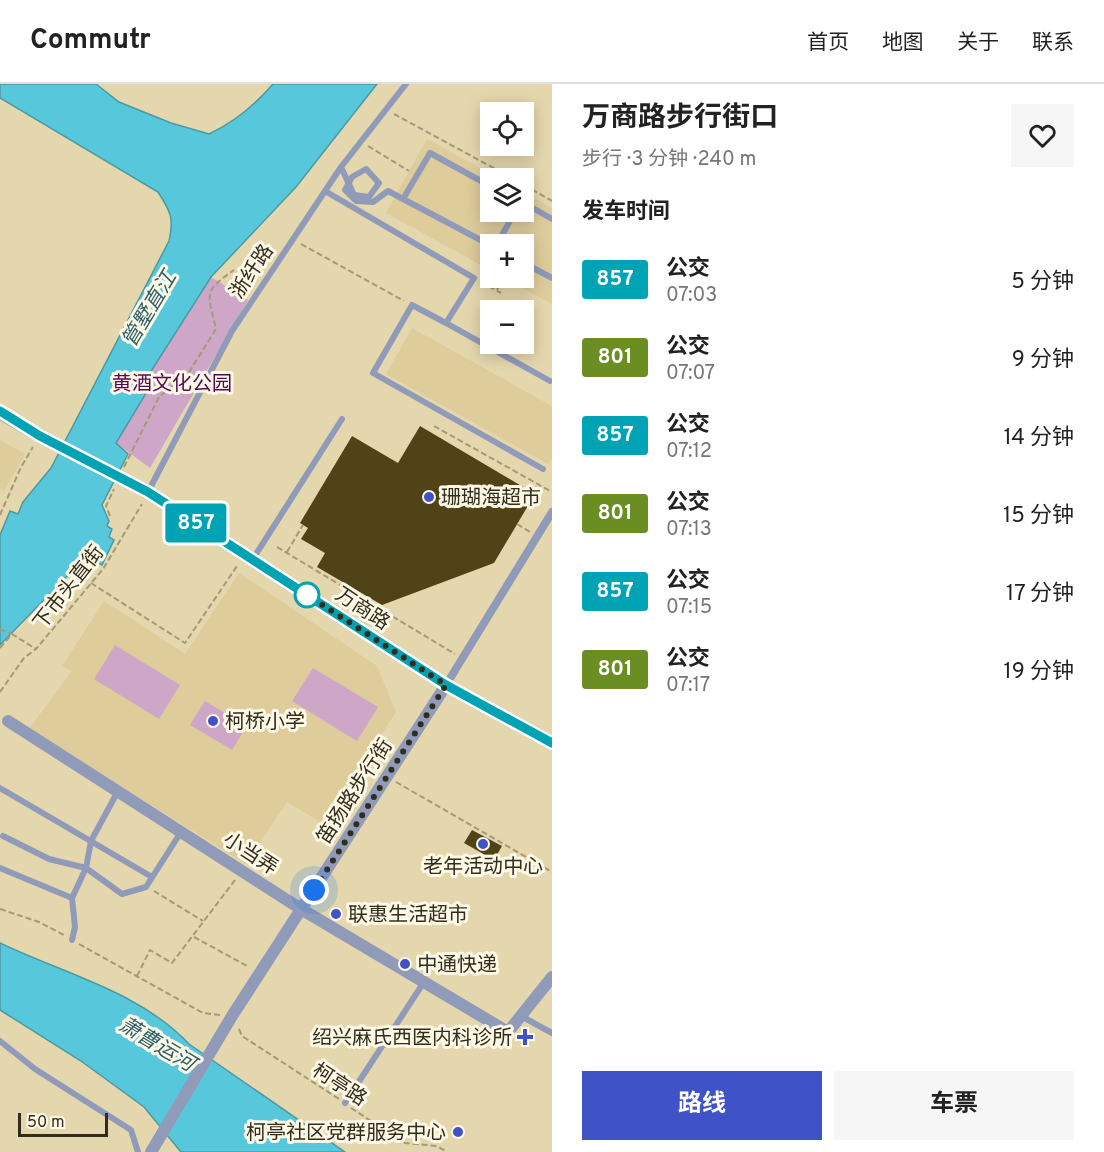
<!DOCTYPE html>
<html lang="zh">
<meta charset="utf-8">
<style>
:root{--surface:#fff;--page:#f6f6f6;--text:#222;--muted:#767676;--line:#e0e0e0;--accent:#3f53c6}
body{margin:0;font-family:Overpass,"Noto Sans SC",sans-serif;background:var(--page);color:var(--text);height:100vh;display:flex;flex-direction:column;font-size:22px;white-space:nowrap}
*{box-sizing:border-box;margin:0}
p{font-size:20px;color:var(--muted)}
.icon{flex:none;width:33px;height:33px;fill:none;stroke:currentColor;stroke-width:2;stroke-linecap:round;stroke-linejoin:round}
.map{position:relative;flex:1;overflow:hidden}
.side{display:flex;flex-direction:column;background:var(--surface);width:552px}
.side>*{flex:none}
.badge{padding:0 12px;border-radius:4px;font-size:21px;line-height:39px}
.buttons{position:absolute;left:480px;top:18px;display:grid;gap:12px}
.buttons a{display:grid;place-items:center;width:54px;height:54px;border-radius:0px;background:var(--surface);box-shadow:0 3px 15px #0003;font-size:30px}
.scale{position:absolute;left:18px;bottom:15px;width:90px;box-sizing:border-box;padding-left:6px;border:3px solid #322c1c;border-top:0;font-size:16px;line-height:21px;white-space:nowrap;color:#322c1c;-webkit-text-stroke:4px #fef8e7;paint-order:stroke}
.you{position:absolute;width:30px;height:30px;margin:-15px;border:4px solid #fff;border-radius:50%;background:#1a73e8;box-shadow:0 0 0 9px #1a73e833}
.map>.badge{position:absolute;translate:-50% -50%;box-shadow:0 0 0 3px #fff}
h2{padding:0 30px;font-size:22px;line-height:54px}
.round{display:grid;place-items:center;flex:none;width:63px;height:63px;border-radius:0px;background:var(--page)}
.summary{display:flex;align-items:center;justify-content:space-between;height:102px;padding:0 30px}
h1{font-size:28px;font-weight:700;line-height:45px}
.primary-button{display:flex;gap:12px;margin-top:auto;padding:12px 30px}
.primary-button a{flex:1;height:69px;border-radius:0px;background:var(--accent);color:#fff;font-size:24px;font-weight:700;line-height:69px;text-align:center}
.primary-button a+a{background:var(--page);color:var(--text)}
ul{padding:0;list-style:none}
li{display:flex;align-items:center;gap:18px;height:78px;padding:0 30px}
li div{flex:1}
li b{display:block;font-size:22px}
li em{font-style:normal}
li .badge{min-width:66px;font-weight:700;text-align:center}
header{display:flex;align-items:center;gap:36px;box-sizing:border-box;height:84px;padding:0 30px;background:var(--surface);border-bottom:2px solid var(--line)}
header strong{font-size:28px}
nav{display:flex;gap:33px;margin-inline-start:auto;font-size:21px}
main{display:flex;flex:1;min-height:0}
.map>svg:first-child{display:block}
</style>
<header>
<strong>Commutr</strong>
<nav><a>首页</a><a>地图</a><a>关于</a><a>联系</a></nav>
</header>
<main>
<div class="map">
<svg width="552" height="1068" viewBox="0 0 552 1068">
<rect width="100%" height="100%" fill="#e5d7ad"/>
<!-- built -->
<path fill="#decc9b" d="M 427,55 L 499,94 L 490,94 L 490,128 L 524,128 L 524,108 L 552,124 L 552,220 L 504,194 L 524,194 L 524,160 L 490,160 L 490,186 L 386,129 Z
M 412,244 L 552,322 L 552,374 L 548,380 L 386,290 Z
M 0,356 L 25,370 L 4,407 L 0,405 Z
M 239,489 L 377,582 L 396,628 L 324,740 L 287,718 L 246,780 L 29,645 L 72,587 L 62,582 L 104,517 L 185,570 Z"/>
<!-- green -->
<path fill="#cda6c8" d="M 211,193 L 248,216 L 150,384 L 116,359 L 145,311 L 148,292 Z
M 115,561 L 180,601 L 159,635 L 94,595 Z
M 313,584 L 378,623 L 357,657 L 292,617 Z
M 205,617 L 247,642 L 232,666 L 190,641 Z"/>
<!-- water -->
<path fill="#57c8dc" stroke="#4c99a2" stroke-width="1.5" d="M 0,0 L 96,0 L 119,18 L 171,39 L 209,50 C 235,38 254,22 273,0 L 377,0 L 296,103 L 211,193 L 148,292 L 145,311 L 116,359 L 128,370 L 102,421 L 109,437 L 107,442 L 112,445 L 109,453 L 114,456 L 102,481 L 92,475 L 89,479 L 78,481 L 0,561 L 0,451 L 10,427 L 18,430 L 23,418 L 51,384 L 169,157 C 174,134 171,128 158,108 L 0,14 Z
M 0,859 C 64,890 139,907 189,960 L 345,1068 L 181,1068 L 144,1023 L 81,977 L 0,926 Z"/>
<!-- building -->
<path fill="#514318" d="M 420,342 L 535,410 L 494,479 L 382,521 L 317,483 L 325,469 L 301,455 L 308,444 L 300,439 L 352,352 L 398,379 Z
M 472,746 L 502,762 L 494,776 L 464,759 Z"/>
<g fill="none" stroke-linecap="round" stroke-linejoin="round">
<!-- path -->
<path stroke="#a49978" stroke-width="2" stroke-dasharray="6 3" stroke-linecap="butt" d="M 394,30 L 512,94
M 368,62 L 409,87
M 524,101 L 552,117
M 301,160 L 404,217
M 481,198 L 501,209
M 497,206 L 503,194
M 434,342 L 552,408
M 124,383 L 159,313 L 188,290 L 216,245 C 208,209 202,208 234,186
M 0,431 L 21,383 L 33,363
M 110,432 L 106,422 L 114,405
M 517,440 L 530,448
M 277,463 L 455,570
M 287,468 L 303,441
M 91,499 L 185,559 L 237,482
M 0,545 L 11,550
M 0,564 L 12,550 L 36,565
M 0,608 L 24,574 L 36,565 L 103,485 L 142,420
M 396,698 L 552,788
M 154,807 L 203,837
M 0,825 L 39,838 L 64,851
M 194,853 L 249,883
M 79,860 L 203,929 L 220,931
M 137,892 L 150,866 L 172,879 L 235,796
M 239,945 L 242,952 L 339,1015
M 351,1024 L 405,1059 L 437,1062 L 447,1068"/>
<!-- service -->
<path stroke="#909ab9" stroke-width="6" d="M 341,83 L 354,111 L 369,113 L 379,99 L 366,85 L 352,93 L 345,106 L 356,117 L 373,118 L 388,107 L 490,161
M 325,107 L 474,194 L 446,239 L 550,297
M 403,115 L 430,69 L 490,102
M 524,119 L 552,135
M 497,160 L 515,128
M 524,179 L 552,194
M 446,239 L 412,221 L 373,289 L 543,385
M 148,408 L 232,247 L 341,83 L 406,0
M 253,475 L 342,335
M 0,704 L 152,793
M 3,752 L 49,775 L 86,784 L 122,810 L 146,803 L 181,748
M 0,784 L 72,814
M 72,856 L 75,843 L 72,814 L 86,784 L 91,757 L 118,707
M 521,932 L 552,949
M 0,957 L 35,985 L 131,1046 L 138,1068
M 345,1019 L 424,898"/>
<!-- pedestrian -->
<path stroke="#909ab9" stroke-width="8" d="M 446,601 L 552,428"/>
<!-- minor -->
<path stroke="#909ab9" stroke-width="12" d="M 8,637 L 301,825 L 508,948 L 552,893
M 151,1068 L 232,932 L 446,601"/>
<!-- tertiary -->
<path stroke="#909ab9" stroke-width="14" d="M 0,328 L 40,352
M 148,408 L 446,601 L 552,659"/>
<!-- tertiary-bridge -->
<path stroke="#909ab9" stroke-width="14" d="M 40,352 L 148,408"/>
</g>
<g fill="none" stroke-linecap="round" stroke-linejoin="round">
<defs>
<path id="line" d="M 0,327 L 40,352 L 148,408 L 446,601 L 552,659"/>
</defs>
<!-- line casing -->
<use href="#line" stroke="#fff" stroke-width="14"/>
<!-- line -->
<use href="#line" stroke="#00a3b4" stroke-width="9"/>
<!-- walk -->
<path stroke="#322c1c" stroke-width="6" stroke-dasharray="0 10.8" d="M 307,511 L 301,507 L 446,601 L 314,806"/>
</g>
<!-- markers -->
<g fill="#3f53c6" stroke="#fef8e7" stroke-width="2">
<circle cx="429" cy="413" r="6"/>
<circle cx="213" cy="637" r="6"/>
<circle cx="483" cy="760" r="6"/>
<circle cx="336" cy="830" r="6"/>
<circle cx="405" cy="880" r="6"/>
<path d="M522 944h6v6h6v6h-6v6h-6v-6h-6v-6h6z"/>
<circle cx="458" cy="1048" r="6"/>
</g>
<circle fill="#fff" stroke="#00a3b4" stroke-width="3" cx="307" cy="511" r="12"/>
<g text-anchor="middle" stroke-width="6" stroke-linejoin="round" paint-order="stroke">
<!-- street labels -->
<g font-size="20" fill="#322c1c" stroke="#fef8e7">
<text transform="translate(251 187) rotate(-56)" y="7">浙纤路</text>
<text transform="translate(68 503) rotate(-52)" y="7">下市头直街</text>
<text transform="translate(363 524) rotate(33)" y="7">万商路</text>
<text transform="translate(354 707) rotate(-57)" y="7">笛扬路步行街</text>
<text transform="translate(251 769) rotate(33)" y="7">小当弄</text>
<text transform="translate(340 1000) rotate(33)" y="7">柯亭路</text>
</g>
<!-- park labels -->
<g font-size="20" fill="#560952" stroke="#fef8e7">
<text x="172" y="306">黄酒文化公园</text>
</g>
<!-- poi labels -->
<g font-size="20" fill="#322c1c" stroke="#fef8e7" text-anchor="start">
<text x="441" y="420">珊瑚海超市</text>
<text x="225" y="644">柯桥小学</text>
<text x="483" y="789" text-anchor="middle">老年活动中心</text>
<text x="348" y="837">联惠生活超市</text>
<text x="417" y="887">中通快递</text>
<text x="512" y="960" text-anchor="end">绍兴麻氏西医内科诊所</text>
<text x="446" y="1055" text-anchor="end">柯亭社区党群服务中心</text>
</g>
<!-- water labels -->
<g font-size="21" font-style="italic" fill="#2e5f68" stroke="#fef8e7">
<text transform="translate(149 225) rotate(-59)" y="7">管墅直江</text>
<text transform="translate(157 960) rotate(31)" y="7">萧曹运河</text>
</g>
</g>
</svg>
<div class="buttons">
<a><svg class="icon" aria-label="locate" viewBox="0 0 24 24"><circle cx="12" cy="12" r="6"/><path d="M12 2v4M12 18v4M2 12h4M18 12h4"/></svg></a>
<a><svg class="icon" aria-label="layers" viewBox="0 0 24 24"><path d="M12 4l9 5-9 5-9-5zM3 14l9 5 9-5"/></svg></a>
<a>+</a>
<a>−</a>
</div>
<div class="scale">50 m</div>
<div class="you" style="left:314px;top:806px"></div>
<b class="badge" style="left:196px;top:439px;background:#00a3b4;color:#fff">857</b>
</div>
<section class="side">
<div class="summary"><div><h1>万商路步行街口</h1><p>步行 · 3 分钟 · 240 m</p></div><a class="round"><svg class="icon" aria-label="heart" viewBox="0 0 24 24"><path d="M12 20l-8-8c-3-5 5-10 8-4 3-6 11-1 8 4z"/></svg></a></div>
<h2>发车时间</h2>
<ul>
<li><span class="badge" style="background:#00a3b4;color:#fff">857</span><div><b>公交</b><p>07:03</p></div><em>5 分钟</em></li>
<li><span class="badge" style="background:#6b8e23;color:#fff">801</span><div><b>公交</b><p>07:07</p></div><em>9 分钟</em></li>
<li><span class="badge" style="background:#00a3b4;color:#fff">857</span><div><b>公交</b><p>07:12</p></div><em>14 分钟</em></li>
<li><span class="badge" style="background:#6b8e23;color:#fff">801</span><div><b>公交</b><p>07:13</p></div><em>15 分钟</em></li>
<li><span class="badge" style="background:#00a3b4;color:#fff">857</span><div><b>公交</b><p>07:15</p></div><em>17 分钟</em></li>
<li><span class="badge" style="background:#6b8e23;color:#fff">801</span><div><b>公交</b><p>07:17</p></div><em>19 分钟</em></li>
</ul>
<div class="primary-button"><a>路线</a><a>车票</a></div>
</section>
</main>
